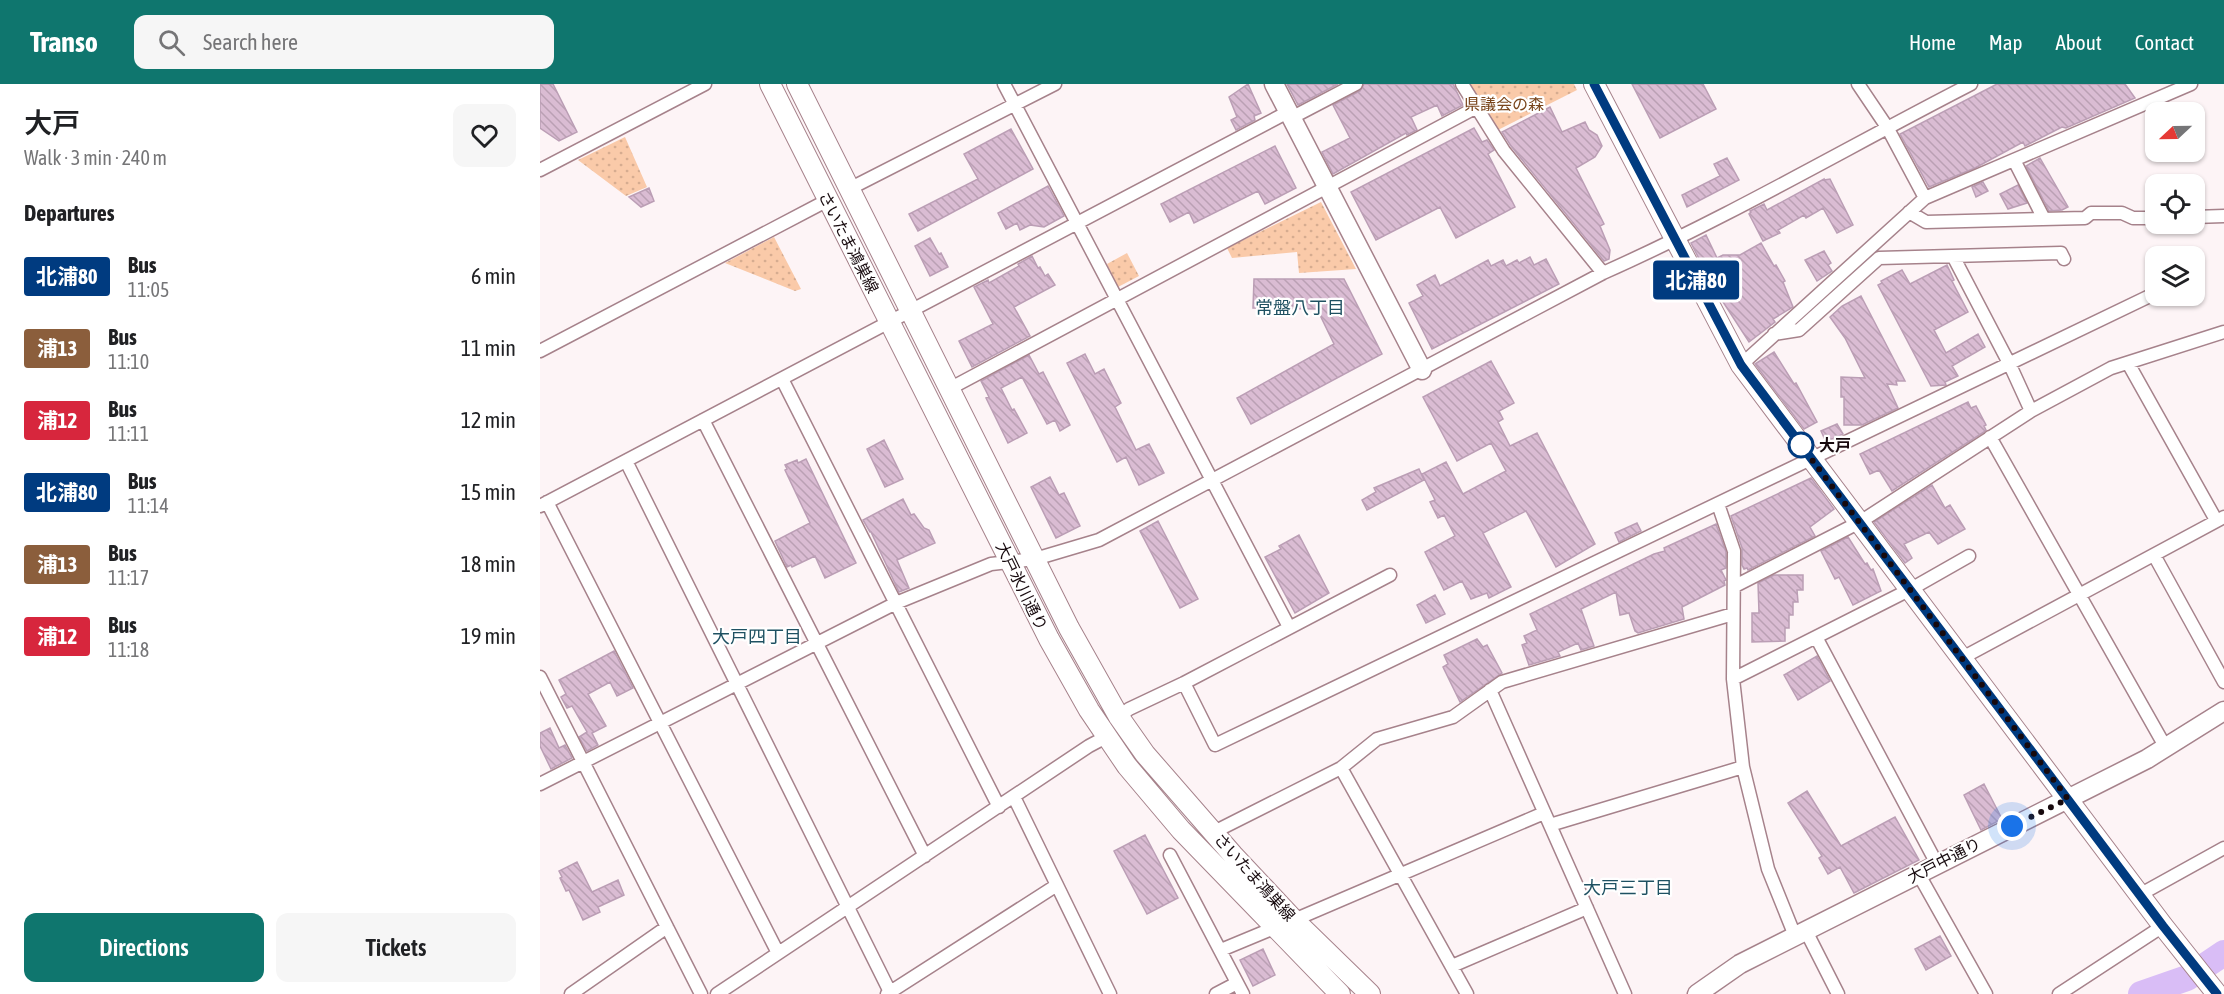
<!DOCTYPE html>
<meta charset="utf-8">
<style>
:root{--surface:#fff;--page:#f6f6f6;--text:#202124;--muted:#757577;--accent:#0f766e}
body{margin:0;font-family:"Asap Condensed","Noto Sans JP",sans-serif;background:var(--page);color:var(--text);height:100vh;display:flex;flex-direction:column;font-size:22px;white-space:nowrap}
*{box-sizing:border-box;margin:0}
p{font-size:20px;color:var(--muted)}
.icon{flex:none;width:33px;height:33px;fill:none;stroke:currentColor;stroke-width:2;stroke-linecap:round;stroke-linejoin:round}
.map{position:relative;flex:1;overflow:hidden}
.sheet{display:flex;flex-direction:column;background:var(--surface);width:540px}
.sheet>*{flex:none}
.badge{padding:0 12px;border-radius:4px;font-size:21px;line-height:39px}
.needle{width:39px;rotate:248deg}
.tools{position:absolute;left:1605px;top:18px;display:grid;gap:12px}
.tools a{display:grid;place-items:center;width:60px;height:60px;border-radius:12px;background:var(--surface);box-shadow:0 2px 4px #0004;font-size:30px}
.you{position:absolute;width:30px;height:30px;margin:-15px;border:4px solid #fff;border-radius:50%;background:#1a73e8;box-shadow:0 0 0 9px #1a73e833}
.map>.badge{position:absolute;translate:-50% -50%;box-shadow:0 0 0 3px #fff}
h2{padding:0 24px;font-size:22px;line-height:54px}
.round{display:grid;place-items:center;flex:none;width:63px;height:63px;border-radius:12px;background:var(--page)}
.headline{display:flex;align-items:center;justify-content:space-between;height:102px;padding:0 24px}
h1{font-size:28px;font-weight:600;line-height:45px}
.action{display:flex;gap:12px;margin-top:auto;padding:12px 24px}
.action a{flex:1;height:69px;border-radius:12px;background:var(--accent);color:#fff;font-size:24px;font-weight:600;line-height:69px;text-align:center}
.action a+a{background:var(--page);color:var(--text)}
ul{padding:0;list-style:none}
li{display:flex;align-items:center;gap:18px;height:72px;padding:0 24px}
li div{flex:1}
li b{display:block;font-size:22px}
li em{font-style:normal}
li .badge{min-width:66px;font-weight:700;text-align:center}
header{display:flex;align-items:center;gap:36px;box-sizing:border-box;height:84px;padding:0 30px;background:var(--accent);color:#fff}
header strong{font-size:28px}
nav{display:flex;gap:33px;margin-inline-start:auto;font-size:21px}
.search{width:420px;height:54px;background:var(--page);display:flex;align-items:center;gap:15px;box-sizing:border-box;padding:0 21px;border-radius:12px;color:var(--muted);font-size:22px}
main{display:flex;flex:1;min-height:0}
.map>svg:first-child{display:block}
</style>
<header>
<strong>Transo</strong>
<div class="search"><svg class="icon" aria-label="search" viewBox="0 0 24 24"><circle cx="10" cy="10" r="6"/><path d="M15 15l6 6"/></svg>Search here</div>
<nav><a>Home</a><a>Map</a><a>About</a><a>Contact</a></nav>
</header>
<main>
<section class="sheet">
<div class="headline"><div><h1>大戸</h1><p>Walk · 3 min · 240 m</p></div><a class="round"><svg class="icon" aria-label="heart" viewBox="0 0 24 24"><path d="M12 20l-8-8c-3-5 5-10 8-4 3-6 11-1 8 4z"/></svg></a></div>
<h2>Departures</h2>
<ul>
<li><span class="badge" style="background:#003b80;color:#fff">北浦80</span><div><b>Bus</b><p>11:05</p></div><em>6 min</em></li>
<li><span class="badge" style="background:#8b5e3c;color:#fff">浦13</span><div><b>Bus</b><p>11:10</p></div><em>11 min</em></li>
<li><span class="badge" style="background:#d7263d;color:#fff">浦12</span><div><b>Bus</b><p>11:11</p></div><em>12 min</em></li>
<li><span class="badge" style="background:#003b80;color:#fff">北浦80</span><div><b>Bus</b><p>11:14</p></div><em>15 min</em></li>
<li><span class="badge" style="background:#8b5e3c;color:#fff">浦13</span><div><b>Bus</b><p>11:17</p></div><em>18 min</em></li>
<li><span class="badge" style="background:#d7263d;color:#fff">浦12</span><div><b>Bus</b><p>11:18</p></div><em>19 min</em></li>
</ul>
<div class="action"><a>Directions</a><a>Tickets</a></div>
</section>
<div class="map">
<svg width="1684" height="910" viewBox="0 0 1684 910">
<defs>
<pattern id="park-dots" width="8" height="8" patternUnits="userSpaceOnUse" patternTransform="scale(1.5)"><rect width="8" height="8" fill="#facaa9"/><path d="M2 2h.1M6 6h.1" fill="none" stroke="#d6ac90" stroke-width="1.8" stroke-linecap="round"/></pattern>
<pattern id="building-back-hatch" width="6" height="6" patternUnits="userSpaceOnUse" patternTransform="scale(1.5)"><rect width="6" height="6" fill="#dabcd3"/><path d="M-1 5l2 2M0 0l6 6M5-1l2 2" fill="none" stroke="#baa0b4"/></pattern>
</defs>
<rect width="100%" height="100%" fill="#fdf4f6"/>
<!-- park -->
<path fill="url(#park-dots)" d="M 927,0 L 1034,0 L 1037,6 L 956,47 Z
M 85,53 L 107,103 L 86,112 L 38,76 Z
M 781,118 L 816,185 L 759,189 L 757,168 L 692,174 L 687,164 Z
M 234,153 L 261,205 L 255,207 L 185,179 Z
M 587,169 L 599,192 L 578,203 L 567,180 Z"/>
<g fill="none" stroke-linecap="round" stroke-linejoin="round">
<!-- river -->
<path stroke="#d9bdf6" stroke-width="26" d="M 1601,910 L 1647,894 L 1684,869"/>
</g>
<!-- building -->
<path fill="url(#building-back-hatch)" stroke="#bb9eb5" stroke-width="1.5" d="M 0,0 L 13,0 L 37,48 L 19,57 L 0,44 Z
M 708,0 L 721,29 L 714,32 L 715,36 L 696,46 L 691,36 L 697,33 L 689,13 Z
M 747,0 L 798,0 L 758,21 Z
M 824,0 L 913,0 L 923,21 L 902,32 L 897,21 L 871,33 L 877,46 L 867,51 L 866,49 L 793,90 L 782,68 L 810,54 L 793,21 L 820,7 Z
M 1092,0 L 1163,0 L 1176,25 L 1120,54 Z
M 1457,0 L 1585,0 L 1595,14 L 1526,44 L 1522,43 L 1485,62 L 1483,58 L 1435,84 L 1389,103 L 1360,50 Z
M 1010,23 L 1022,48 L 1045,38 L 1049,46 L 1057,51 L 1062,62 L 1055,73 L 1036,84 L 1064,140 L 1060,142 L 1070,166 L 1069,175 L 1064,177 L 971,62 L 962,48 Z
M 934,44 L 942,58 L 947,56 L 954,66 L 948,70 L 975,123 L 916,154 L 900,123 L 836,156 L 811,108 Z
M 471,45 L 493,85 L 378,147 L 369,130 L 438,95 L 424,70 Z
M 735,62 L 756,104 L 725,120 L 718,107 L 654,139 L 649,128 L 630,138 L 621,120 Z
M 1187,74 L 1199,96 L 1147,123 L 1142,111 L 1180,92 L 1174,80 Z
M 1500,74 L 1528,123 L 1522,126 L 1509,127 L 1486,82 Z
M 1284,95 L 1284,96 L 1290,95 L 1313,141 L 1297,149 L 1283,124 L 1266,134 L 1264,131 L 1238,146 L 1240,149 L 1223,157 L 1209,130 L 1211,128 L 1210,127 L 1224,120 L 1227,126 Z
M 1443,98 L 1448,107 L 1436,113 L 1432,103 Z
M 1478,101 L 1487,119 L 1468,125 L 1460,110 Z
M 508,102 L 524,132 L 504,143 L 490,141 L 480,146 L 477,139 L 466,145 L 458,129 Z
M 109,104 L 114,117 L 101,123 L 89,113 Z
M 1166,151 L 1177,174 L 1183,171 L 1200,171 L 1221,159 L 1234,182 L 1236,181 L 1245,197 L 1243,198 L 1253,223 L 1233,235 L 1235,238 L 1209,258 L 1174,204 L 1151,159 Z
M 390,154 L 399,170 L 401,169 L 408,183 L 390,192 L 375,162 Z
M 1284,167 L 1291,179 L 1288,181 L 1292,187 L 1277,197 L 1265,176 Z
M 492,172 L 498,184 L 500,183 L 505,192 L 508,190 L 515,201 L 474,223 L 490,252 L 432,283 L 419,257 L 453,240 L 434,203 L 448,196 L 449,199 L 479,182 L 478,180 Z
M 990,173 L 994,181 L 1006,175 L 1019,200 L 892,265 L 869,219 L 883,212 L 877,201 L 895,191 L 900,202 L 948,176 L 951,182 L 963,176 L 966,182 L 977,176 L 979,179 Z
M 1407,181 L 1414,196 L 1412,197 L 1428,228 L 1394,246 L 1406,269 L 1438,250 L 1445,263 L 1412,282 L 1418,292 L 1405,298 L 1406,301 L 1391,302 L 1338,201 L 1342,199 L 1341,197 L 1362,186 L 1370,200 Z
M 714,195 L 804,195 L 842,270 L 711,340 L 697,314 L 794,260 L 777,225 L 713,224 Z
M 1321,212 L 1365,297 L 1356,297 L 1357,301 L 1347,300 L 1358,324 L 1322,341 L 1304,341 L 1304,313 L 1301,313 L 1301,293 L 1325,294 L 1305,254 L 1290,233 L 1302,222 Z
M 1234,268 L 1254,300 L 1256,299 L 1277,338 L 1264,345 L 1215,280 Z
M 545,270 L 555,290 L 564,285 L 581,319 L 575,323 L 596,366 L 609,360 L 624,389 L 599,401 L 586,373 L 577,378 L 527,279 Z
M 489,271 L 499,290 L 503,288 L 530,341 L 520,347 L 515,336 L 507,340 L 482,293 L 461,304 L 472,326 L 474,325 L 487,349 L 468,359 L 446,314 L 449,313 L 441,297 Z
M 951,277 L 974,319 L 959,327 L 963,335 L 958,338 L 970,362 L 997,349 L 1055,460 L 1016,483 L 986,427 L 943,449 L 971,503 L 949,514 L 947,509 L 931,515 L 922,497 L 904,506 L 885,468 L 915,452 L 904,431 L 898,434 L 890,418 L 895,416 L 882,390 L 906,378 L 923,410 L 966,387 L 951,359 L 917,377 L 883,313 Z
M 1428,318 L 1431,324 L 1436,322 L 1446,341 L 1444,342 L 1446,346 L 1444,348 L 1352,407 L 1339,386 L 1330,390 L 1320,370 Z
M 1297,340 L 1303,350 L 1286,358 L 1281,347 Z
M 344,356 L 363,395 L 345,403 L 327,365 Z
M 266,375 L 316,479 L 285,494 L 275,472 L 252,483 L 251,481 L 247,483 L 235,457 L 270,439 L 245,386 L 247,385 L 245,381 L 257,376 L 258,379 Z
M 879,385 L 884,396 L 827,426 L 822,416 L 836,408 L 834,404 Z
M 510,393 L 519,411 L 524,409 L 540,442 L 516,454 L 491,403 Z
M 1271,394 L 1294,425 L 1270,443 L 1275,452 L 1208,486 L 1207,484 L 1204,485 L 1202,481 L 1202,464 L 1191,432 Z
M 1392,401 L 1405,424 L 1410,421 L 1425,445 L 1398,460 L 1389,448 L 1364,460 L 1372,474 L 1365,479 L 1334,438 Z
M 363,415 L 371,431 L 374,430 L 384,444 L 389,446 L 395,459 L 357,476 L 369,504 L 359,508 L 331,448 L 330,448 L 323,436 Z
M 618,437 L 658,515 L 640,524 L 600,447 Z
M 1097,439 L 1101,447 L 1079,458 L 1075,449 Z
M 1176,440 L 1186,468 L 1186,484 L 1181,486 L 1186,496 L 1184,497 L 1185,501 L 1142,523 L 1144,535 L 1098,549 L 1095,547 L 1089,529 L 1080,531 L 1076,508 L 1041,525 L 1054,562 L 1041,566 L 1038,559 L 1018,568 L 1020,572 L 989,581 L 982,561 L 987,559 L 984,552 L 997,546 L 990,530 L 1114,470 L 1125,467 L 1124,464 Z
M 759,451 L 789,509 L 755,529 L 725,473 L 741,465 L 739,462 Z
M 1308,453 L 1325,480 L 1327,479 L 1331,486 L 1333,485 L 1341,507 L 1313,521 L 1299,493 L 1295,495 L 1281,467 Z
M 1234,491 L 1263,491 L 1263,506 L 1257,506 L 1258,518 L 1253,518 L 1253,531 L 1249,531 L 1249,544 L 1245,544 L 1245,557 L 1212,558 L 1212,529 L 1219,529 L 1218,499 Z
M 895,511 L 905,530 L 886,539 L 877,521 Z
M 937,555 L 943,563 L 947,561 L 962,589 L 920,618 L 903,583 L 908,580 L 904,571 Z
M 74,567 L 93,604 L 77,612 L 70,598 L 48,610 L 66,642 L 52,649 L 58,661 L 47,667 L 39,653 L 47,648 L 32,622 L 27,624 L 21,613 L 26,610 L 19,596 Z
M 1277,572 L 1290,597 L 1258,616 L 1244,591 Z
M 10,644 L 19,664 L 25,661 L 32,674 L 11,685 L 0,662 L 0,649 Z
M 1444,700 L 1462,735 L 1441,746 L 1424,711 Z
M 1267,707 L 1301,762 L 1355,733 L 1379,776 L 1314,809 L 1300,783 L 1288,790 L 1279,774 L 1282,772 L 1248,719 Z
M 605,751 L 638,814 L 607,830 L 574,767 Z
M 37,778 L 52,808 L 78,796 L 84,811 L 58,823 L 60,828 L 43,836 L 29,806 L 26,807 L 20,794 L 22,793 L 19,787 Z
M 1400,852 L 1411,872 L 1386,886 L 1375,865 Z
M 723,865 L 735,891 L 713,902 L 700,876 Z"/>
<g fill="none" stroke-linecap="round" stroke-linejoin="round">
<defs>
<path id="street" d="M 464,0 L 749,543
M 922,0 L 964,67 L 1063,189
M 1318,0 L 1347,43 L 1385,114
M 751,34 L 816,0
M 1474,76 L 1504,135
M 0,86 L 165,0
M 309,105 L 515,0
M 1369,128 L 1386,138 L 1545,134 L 1551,129 L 1582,129 L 1593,134 L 1616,134
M 1654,133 L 1684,132
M 1413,172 L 1470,281 L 1491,327
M 1234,250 L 1259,246 L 1339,174 L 1521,169 L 1524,175
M 0,267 L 288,116
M 1588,279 L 1676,436
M 1201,281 L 1385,114 L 1651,0
M 242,295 L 459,723
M 409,305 L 935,24
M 163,336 L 385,772
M 1450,353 L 1626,664
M 86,377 L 351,910
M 7,418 L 238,869
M 1178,420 L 1194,467 L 1193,595 L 1203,683 L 1228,785 L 1255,852
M 0,422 L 748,28
M 1614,471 L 1684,598
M 850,491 L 644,599 L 675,661 L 1616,209
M 1195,502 L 1320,438 L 1491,327 L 1571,284 L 1684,248
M 1276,553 L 1397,780
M 1422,574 L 1684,433
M 0,593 L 161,910
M 1193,595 L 1371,505 L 1429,472
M 950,606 L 1085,910
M 579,633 L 589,625 L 644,599
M 801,684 L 927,910
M 0,700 L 356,519 L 451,480 L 495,475 L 559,456 L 1063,189 C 1189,133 1308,63 1431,0
M 474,713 L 570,910
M 1010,741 L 1203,683
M 674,748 L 801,684 L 837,655 L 913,633 L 962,598 L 1193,530
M 630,771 L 703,910
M 1378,789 L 1446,910
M 1601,810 L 1684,764
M 754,836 L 1004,729
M 1266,847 L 1298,910
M 681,866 L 734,844
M 912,882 L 1047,824
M 31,910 L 127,843
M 177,910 L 549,662 L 566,653
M 347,910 L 517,801
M 676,910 L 697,899
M 1519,910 L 1623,842"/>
<path id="secondary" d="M 734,0 L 882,286
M 1157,910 L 1200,880 L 1607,675 L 1684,627"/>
<path id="primary" d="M 230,0 L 509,555 L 549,626 L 587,682 L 641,746 L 800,910
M 257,0 L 529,544 L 579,633 L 605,670 L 693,771 L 754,836 L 830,910
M 1054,0 L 1201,281 L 1623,842 L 1677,910"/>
</defs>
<!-- street casing -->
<use href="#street" stroke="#a6828b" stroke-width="15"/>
<!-- secondary casing -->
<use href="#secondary" stroke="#a6828b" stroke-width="21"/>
<!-- primary casing -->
<use href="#primary" stroke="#a6828b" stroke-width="22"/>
<!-- street -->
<use href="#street" stroke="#fff" stroke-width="12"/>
<!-- secondary -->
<use href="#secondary" stroke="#fff" stroke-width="18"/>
<!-- primary -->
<use href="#primary" stroke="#fff" stroke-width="20"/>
</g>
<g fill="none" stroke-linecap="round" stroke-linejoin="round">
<defs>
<path id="line" d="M 1054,0 L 1201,281 L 1623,842 L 1677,910"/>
</defs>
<!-- line casing -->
<use href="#line" stroke="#fff" stroke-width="14"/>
<!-- line -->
<use href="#line" stroke="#003b80" stroke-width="9"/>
<!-- walk -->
<path stroke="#170a0e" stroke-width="6" stroke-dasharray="0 10.8" d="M 1261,361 L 1257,356 L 1528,715 L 1472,742"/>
</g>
<!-- markers -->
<circle fill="#fff" stroke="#003b80" stroke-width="3" cx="1261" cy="361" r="12"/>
<g text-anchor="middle" stroke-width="4.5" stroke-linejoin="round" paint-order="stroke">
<!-- park labels -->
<g font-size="16" fill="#79451b" stroke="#fff">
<text x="964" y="26">県議会の森</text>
</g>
<!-- street labels -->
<g font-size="16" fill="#170a0e" stroke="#fff">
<text transform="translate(309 158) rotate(63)" y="6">さいたま鴻巣線</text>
<text transform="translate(482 502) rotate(64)" y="6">大戸氷川通り</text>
<text transform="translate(1404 776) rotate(-27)" y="6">大戸中通り</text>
<text transform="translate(715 793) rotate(48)" y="6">さいたま鴻巣線</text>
</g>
<!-- stop labels -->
<g font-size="16" font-weight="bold" fill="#170a0e" stroke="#fff" text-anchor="start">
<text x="1279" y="367">大戸</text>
</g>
<!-- neighbourhood labels -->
<g font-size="18" fill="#1f5162" stroke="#fff">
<text x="760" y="230">常盤八丁目</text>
<text x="217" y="559">大戸四丁目</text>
<text x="1088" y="810">大戸三丁目</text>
</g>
</g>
</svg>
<div class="tools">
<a><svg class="needle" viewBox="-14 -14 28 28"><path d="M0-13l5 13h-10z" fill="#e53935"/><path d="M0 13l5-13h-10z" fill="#757577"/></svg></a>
<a><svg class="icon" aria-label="locate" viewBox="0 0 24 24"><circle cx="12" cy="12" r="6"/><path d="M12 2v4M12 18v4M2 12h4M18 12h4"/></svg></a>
<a><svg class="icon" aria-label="layers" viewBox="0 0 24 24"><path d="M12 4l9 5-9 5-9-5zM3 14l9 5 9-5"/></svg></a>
</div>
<div class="you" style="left:1472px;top:742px"></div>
<b class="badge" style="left:1156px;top:196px;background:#003b80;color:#fff">北浦80</b>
</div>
</main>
